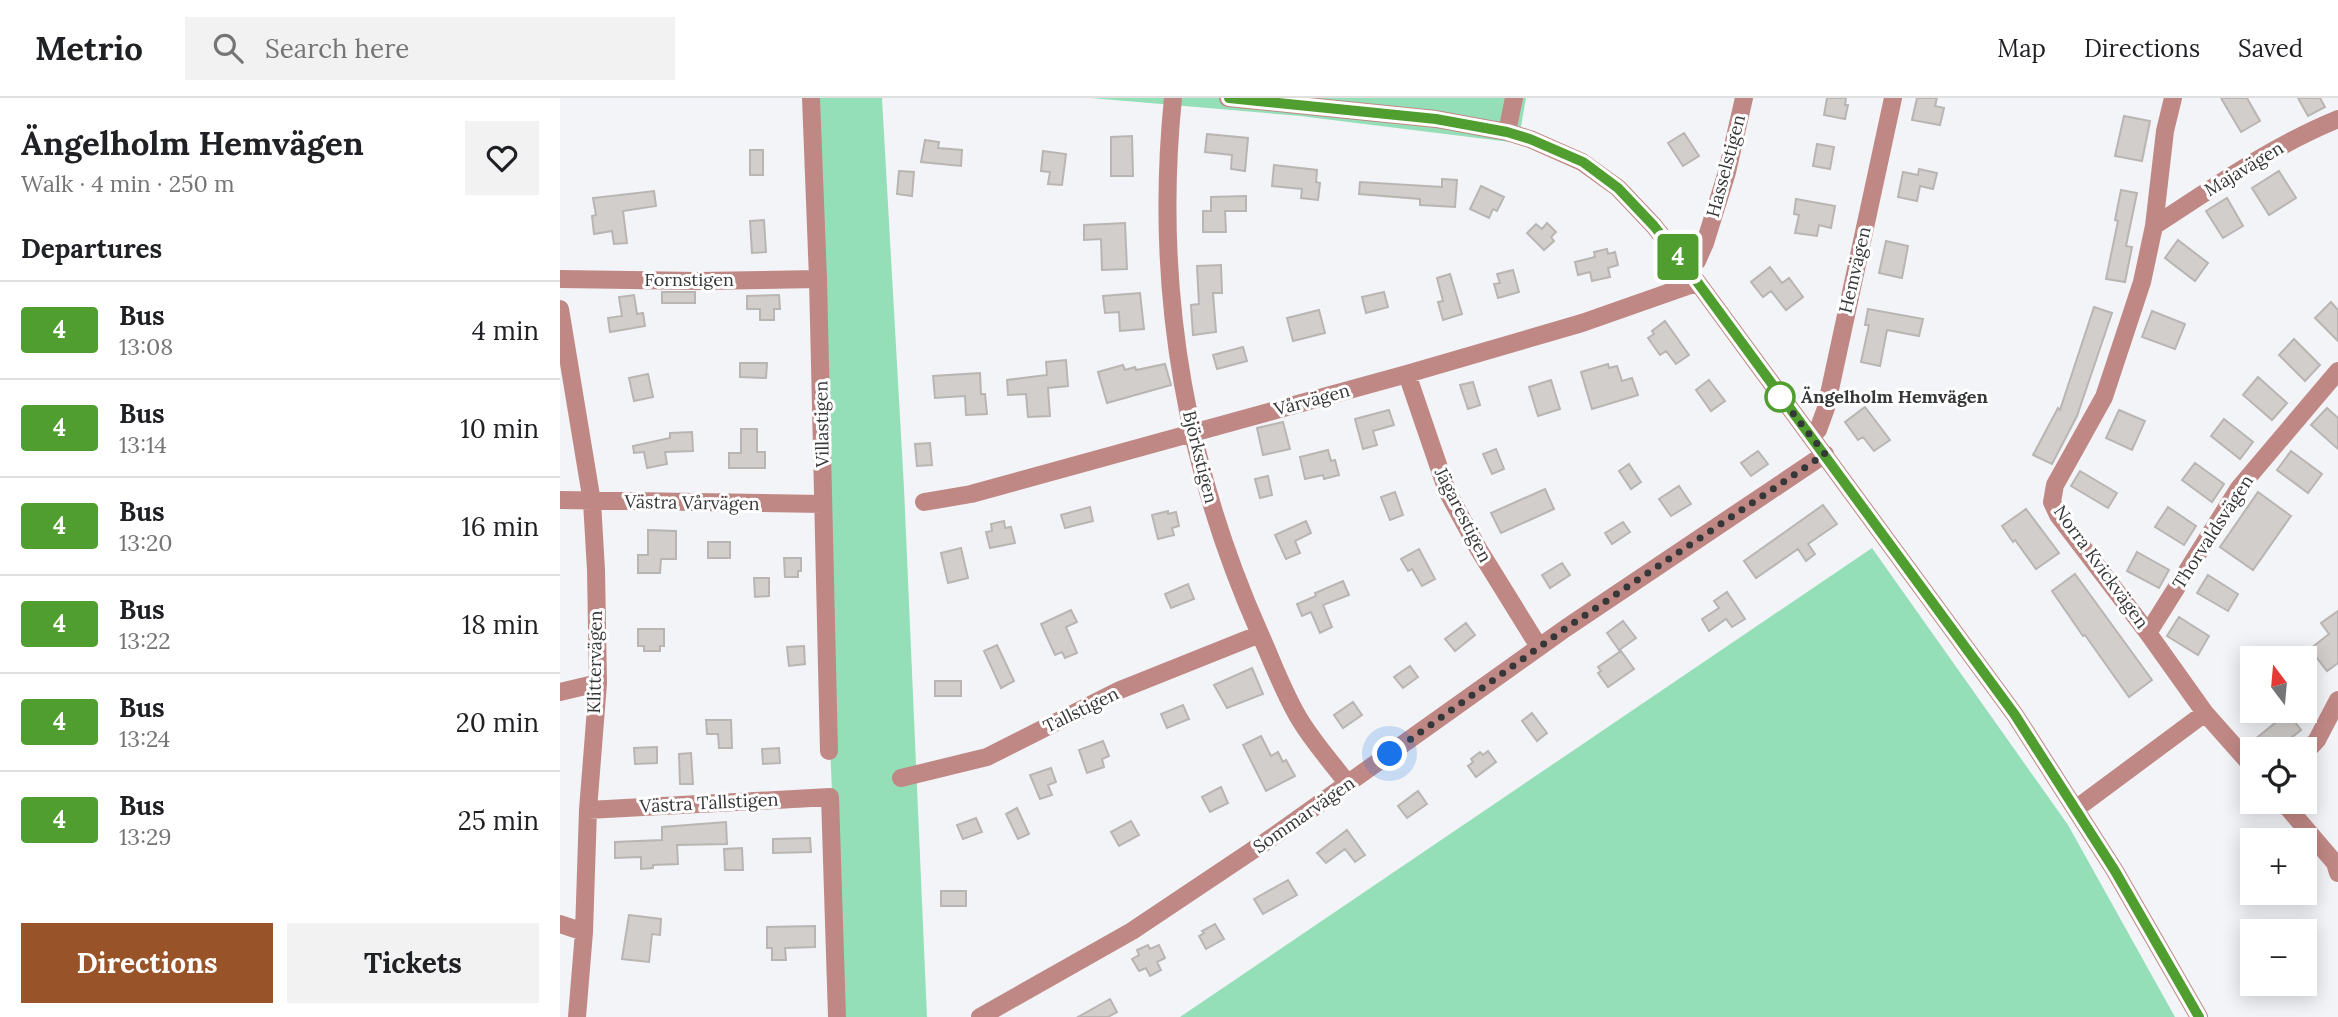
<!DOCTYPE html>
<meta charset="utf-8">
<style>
:root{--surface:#fff;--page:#f2f2f2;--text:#202124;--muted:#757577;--line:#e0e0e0;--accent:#995329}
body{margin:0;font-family:Lora,serif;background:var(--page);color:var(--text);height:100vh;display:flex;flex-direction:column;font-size:26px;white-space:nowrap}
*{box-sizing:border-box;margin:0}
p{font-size:23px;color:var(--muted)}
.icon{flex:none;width:38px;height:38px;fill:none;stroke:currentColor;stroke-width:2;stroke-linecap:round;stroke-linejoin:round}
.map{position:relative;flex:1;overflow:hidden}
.panel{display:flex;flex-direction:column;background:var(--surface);width:560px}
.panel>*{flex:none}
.badge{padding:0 14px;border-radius:5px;font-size:24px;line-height:46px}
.needle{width:46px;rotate:344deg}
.controls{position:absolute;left:1680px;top:548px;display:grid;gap:14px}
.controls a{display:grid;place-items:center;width:77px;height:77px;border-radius:0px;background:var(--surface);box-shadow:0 4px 18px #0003;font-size:35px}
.you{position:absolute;width:35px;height:35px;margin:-18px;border:5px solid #fff;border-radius:50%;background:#1a73e8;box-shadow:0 0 0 10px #1a73e833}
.map>.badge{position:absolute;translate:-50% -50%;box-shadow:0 0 0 4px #fff}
h2{padding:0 21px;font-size:26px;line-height:63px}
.round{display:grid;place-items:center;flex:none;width:74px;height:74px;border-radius:0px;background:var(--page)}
.summary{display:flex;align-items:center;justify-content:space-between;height:119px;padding:0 21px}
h1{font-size:33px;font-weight:700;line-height:52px}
.primary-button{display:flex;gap:14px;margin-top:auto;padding:14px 21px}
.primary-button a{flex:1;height:80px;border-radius:0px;background:var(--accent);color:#fff;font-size:28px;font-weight:700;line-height:80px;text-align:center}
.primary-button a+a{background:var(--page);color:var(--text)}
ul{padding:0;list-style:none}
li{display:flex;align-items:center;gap:21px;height:98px;padding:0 21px;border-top:2px solid var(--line)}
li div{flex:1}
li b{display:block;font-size:26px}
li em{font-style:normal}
li .badge{min-width:77px;font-weight:700;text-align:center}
header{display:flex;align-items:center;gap:42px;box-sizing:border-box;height:98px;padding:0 35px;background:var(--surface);border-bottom:2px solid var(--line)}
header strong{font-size:33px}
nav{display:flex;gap:38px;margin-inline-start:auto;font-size:24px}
.search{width:490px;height:63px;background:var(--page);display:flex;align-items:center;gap:18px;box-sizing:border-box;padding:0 24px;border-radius:0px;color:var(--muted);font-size:26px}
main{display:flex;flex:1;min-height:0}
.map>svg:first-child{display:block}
</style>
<header>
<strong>Metrio</strong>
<div class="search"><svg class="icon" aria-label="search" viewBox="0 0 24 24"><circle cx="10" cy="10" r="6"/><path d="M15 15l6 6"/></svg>Search here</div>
<nav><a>Map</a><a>Directions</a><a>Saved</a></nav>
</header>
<main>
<section class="panel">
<div class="summary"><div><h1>Ängelholm Hemvägen</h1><p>Walk · 4 min · 250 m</p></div><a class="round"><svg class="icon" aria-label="heart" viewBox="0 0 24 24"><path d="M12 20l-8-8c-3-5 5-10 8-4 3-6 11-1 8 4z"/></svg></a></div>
<h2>Departures</h2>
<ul>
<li><span class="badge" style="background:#509e2f;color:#fff">4</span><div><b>Bus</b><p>13:08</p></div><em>4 min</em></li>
<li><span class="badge" style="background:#509e2f;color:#fff">4</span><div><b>Bus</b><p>13:14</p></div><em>10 min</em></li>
<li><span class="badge" style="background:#509e2f;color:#fff">4</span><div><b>Bus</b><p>13:20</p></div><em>16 min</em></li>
<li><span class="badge" style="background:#509e2f;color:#fff">4</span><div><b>Bus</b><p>13:22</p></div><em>18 min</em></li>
<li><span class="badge" style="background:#509e2f;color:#fff">4</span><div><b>Bus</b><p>13:24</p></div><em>20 min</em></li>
<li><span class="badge" style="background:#509e2f;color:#fff">4</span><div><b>Bus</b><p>13:29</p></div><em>25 min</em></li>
</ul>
<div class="primary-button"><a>Directions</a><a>Tickets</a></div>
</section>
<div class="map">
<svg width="1778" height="919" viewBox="0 0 1778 919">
<rect width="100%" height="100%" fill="#f2f4f8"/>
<!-- green -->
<path fill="#95dfb8" d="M 244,0 L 322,0 L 344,390 L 367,919 L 281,919 Z
M 531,0 L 966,0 L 958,45 L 740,18 Z
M 1312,450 L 1508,727 L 1615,919 L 620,919 Z"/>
<!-- building -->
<path fill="#d2cecb" stroke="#b9b5b3" stroke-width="2" d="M 1267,0 L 1286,0 L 1285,7 L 1288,7 L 1285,21 L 1264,17 Z
M 1357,0 L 1377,0 L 1375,8 L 1384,10 L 1380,27 L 1352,22 Z
M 1661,0 L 1687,0 L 1700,23 L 1681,34 Z
M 1738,0 L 1760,0 L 1765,9 L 1748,18 Z
M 1564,18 L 1590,23 L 1582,63 L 1555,58 Z
M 1124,35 L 1139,58 L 1123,68 L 1108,45 Z
M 647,36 L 688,40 L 685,73 L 671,71 L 672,57 L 645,54 Z
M 572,38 L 573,78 L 551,78 L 551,39 Z
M 365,42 L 379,44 L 378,50 L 402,52 L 401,68 L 361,64 Z
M 1257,46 L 1274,49 L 1270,71 L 1253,68 Z
M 190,52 L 203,52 L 203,77 L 190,77 Z
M 483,53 L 506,56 L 502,87 L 488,86 L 490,74 L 481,73 Z
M 714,67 L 757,72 L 756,84 L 760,85 L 758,102 L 741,100 L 742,91 L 712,88 Z
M 1359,71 L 1377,75 L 1373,91 L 1360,88 L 1357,103 L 1338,99 L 1343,74 L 1358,77 Z
M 339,73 L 354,74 L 352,98 L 337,96 Z
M 1719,73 L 1736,100 L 1709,117 L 1692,90 Z
M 882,81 L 897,82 L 895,109 L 860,107 L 860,101 L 799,96 L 800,84 L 882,89 Z
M 921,88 L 944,99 L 937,113 L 933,111 L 929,120 L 910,111 Z
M 1561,92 L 1577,95 L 1566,148 L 1572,149 L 1565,184 L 1546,181 L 1558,123 L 1555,122 Z
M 94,93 L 96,108 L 63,113 L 67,145 L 54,146 L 52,133 L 34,136 L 32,118 L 36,117 L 33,100 Z
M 686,98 L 686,113 L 665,113 L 666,134 L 643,134 L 643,113 L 651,113 L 651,99 Z
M 1667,100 L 1683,128 L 1663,140 L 1646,113 Z
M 1236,101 L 1275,108 L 1271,130 L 1259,127 L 1257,138 L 1235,135 L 1239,117 L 1234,116 Z
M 204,122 L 206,154 L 192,155 L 190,123 Z
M 565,125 L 567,171 L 542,172 L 541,141 L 524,142 L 524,127 Z
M 987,125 L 996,134 L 991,139 L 994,143 L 984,152 L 967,135 L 976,126 L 982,131 Z
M 1618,142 L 1648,165 L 1635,183 L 1605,160 Z
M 1326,143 L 1348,148 L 1342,180 L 1319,175 Z
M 1047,151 L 1048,156 L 1055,154 L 1058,167 L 1048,170 L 1050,179 L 1032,183 L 1030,174 L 1018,177 L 1015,164 L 1035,159 L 1034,154 Z
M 661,167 L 662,195 L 653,195 L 656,234 L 633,237 L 631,207 L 639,206 L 637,168 Z
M 1210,169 L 1222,185 L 1229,180 L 1243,199 L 1226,212 L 1211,193 L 1203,199 L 1191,184 Z
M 953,172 L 959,194 L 938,200 L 934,186 L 940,185 L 937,176 Z
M 890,176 L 902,216 L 883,222 L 878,204 L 883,203 L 877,180 Z
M 102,194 L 135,194 L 135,205 L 102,205 Z
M 824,194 L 828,209 L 806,215 L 802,199 Z
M 580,195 L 584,231 L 560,233 L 559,214 L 545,215 L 543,198 Z
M 74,197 L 77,216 L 83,215 L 85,228 L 50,234 L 48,220 L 62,218 L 59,199 Z
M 219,197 L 220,211 L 214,211 L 214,222 L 200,222 L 200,211 L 187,211 L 187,198 Z
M 1771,204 L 1778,212 L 1778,243 L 1755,220 Z
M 1534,209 L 1552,215 L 1517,318 L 1492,366 L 1473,357 L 1498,310 L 1500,312 Z
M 1308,211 L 1363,221 L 1359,238 L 1327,232 L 1320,268 L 1301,264 L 1309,227 L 1305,227 Z
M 759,212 L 765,235 L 733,243 L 727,220 Z
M 1592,213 L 1625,226 L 1615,251 L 1582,239 Z
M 1105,223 L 1129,257 L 1116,266 L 1106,253 L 1100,257 L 1088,240 L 1094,236 L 1092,233 Z
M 1734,241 L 1760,267 L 1745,283 L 1719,257 Z
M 683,249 L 687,263 L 657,271 L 653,257 Z
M 506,262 L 508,288 L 488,290 L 490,318 L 468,319 L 466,296 L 448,297 L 447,282 L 487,277 L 486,264 Z
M 180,265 L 207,265 L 206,280 L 180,279 Z
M 605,266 L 611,287 L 547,305 L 538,274 L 563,267 L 565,272 L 575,269 L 576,272 Z
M 1048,266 L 1049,270 L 1057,268 L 1062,283 L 1072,280 L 1078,297 L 1032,311 L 1021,274 Z
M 420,275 L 421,296 L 425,296 L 427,316 L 406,317 L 405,298 L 375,300 L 373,278 Z
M 88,276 L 93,299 L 74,303 L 69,280 Z
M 1698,279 L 1727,305 L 1712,322 L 1683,297 Z
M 991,282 L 1000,311 L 978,318 L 969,289 Z
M 1149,282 L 1165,303 L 1151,313 L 1136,292 Z
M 913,284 L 920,307 L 908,311 L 900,287 Z
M 1305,309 L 1330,342 L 1314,353 L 1303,339 L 1298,342 L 1285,324 Z
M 1767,310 L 1778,320 L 1778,351 L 1751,327 Z
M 829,312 L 834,327 L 813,333 L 817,347 L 803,351 L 795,321 Z
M 1559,312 L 1585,323 L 1572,352 L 1546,340 Z
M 1664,321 L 1693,344 L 1680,361 L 1651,338 Z
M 723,324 L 730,351 L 703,357 L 697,330 Z
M 181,331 L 197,331 L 197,354 L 205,354 L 205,370 L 169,370 L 169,355 L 181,355 Z
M 132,334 L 133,353 L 105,354 L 107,366 L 87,370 L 84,354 L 74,355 L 73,348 L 110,340 L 110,335 Z
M 370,345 L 372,367 L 357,368 L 355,346 Z
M 936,351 L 944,371 L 932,376 L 923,356 Z
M 768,352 L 771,363 L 775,362 L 779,377 L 764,381 L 763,377 L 745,381 L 740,359 Z
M 1198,353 L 1208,366 L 1191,378 L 1181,365 Z
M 1731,353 L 1762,376 L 1748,395 L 1717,372 Z
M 1635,365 L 1664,386 L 1652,404 L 1622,382 Z
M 1069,366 L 1081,384 L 1071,391 L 1059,373 Z
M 1520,373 L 1557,395 L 1548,410 L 1511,388 Z
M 708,378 L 712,397 L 700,400 L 695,381 Z
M 1119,388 L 1131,406 L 1111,418 L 1099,401 Z
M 985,391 L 994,411 L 941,435 L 931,415 Z
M 835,394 L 843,417 L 830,422 L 821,399 Z
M 1698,394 L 1731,418 L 1693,472 L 1660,449 Z
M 1263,407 L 1277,426 L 1248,446 L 1255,456 L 1246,463 L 1238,451 L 1196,480 L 1184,463 Z
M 530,409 L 533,423 L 505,430 L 501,417 Z
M 1608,409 L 1636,428 L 1624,447 L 1595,429 Z
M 1466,411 L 1499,455 L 1476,471 L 1455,442 L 1453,444 L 1442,428 Z
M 608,413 L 608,416 L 616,414 L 619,428 L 612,430 L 614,437 L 598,441 L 592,417 Z
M 444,423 L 445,430 L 451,429 L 455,445 L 430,450 L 426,434 L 432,433 L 431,426 Z
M 746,423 L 751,435 L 735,443 L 740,455 L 726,461 L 715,437 Z
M 1063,424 L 1070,434 L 1052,446 L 1045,435 Z
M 88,432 L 116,433 L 116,461 L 101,461 L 100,475 L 78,475 L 78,457 L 88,457 Z
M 148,444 L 170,444 L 170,460 L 148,460 Z
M 401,450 L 408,480 L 388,485 L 381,455 Z
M 859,451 L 875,481 L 862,488 L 852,471 L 848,473 L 841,461 Z
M 1577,454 L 1609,472 L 1599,490 L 1567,473 Z
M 224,460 L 241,460 L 241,473 L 238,473 L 238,479 L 225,479 Z
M 1002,465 L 1010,477 L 990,490 L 982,477 Z
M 1515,476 L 1592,582 L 1569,599 L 1525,537 L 1523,538 L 1492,493 Z
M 1648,477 L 1678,496 L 1668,513 L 1637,495 Z
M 194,480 L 209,480 L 209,498 L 195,499 Z
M 783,483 L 789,497 L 763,507 L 772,529 L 760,535 L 751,514 L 742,518 L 737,506 L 756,498 L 755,495 Z
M 628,486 L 634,501 L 611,510 L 605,496 Z
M 1167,494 L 1185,521 L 1172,529 L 1166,521 L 1149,533 L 1142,521 L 1159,510 L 1154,503 Z
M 511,512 L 517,524 L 506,529 L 517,555 L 505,560 L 502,554 L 495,557 L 481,526 Z
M 1778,513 L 1778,565 L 1767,573 L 1750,551 L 1769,536 L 1761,525 Z
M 1619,519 L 1649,538 L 1638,557 L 1607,538 Z
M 1063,523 L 1076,540 L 1059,552 L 1047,535 Z
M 906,525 L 915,537 L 895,553 L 885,541 Z
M 78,531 L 104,531 L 104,548 L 100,548 L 100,553 L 84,553 L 84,548 L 78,548 Z
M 437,547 L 454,583 L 441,590 L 424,553 Z
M 244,548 L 245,566 L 229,568 L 227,549 Z
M 1061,553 L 1074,571 L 1048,589 L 1038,575 L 1041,573 L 1038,569 Z
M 850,568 L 858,579 L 843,590 L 834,579 Z
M 692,570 L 703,596 L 667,610 L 654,587 Z
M 375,583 L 401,583 L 401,598 L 375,598 Z
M 793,604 L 802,617 L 783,630 L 774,617 Z
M 623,607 L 629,621 L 607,630 L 601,616 Z
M 1720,612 L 1751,612 L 1735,624 L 1741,632 L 1717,651 L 1700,651 L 1694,642 L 1715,625 L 1711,620 Z
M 972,615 L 987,635 L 977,643 L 962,623 Z
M 146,622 L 171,622 L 172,650 L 159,650 L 158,636 L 147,636 Z
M 701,638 L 711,658 L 718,654 L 723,664 L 726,662 L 735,678 L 706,693 L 683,647 Z
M 543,643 L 549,658 L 542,661 L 544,669 L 527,675 L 519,652 Z
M 97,649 L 97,665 L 75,666 L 74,650 Z
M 219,650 L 220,665 L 203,666 L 202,651 Z
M 928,653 L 936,664 L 916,679 L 908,668 L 913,664 L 911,661 L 920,654 L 923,657 Z
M 131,655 L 133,686 L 120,686 L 119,656 Z
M 491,670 L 496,684 L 488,687 L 492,697 L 480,701 L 470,677 Z
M 661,689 L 668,705 L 650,714 L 642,699 Z
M 858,693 L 867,706 L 847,720 L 838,708 Z
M 457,710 L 469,736 L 458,741 L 446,716 Z
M 416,720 L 422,734 L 403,741 L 397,727 Z
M 571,723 L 579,737 L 559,748 L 551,734 Z
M 166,724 L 167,746 L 117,747 L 118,766 L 93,767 L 93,770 L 81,771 L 81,759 L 55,760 L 55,744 L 102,742 L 102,729 Z
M 787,732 L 805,757 L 795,764 L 785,751 L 766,765 L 757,755 Z
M 250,740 L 251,754 L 213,755 L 213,741 Z
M 182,750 L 183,772 L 165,772 L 164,751 Z
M 728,782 L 737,797 L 703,816 L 694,801 Z
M 381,793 L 406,793 L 406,808 L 381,808 Z
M 69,817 L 101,821 L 100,837 L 92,836 L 89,864 L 62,861 Z
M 655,826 L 664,841 L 646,851 L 639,838 L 644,835 L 642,833 Z
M 255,828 L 255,849 L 225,850 L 226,862 L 212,862 L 212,850 L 207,850 L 207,829 Z
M 588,847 L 590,851 L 599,847 L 605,860 L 597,864 L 601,872 L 590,878 L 586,870 L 579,873 L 572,861 L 579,857 L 577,852 Z
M 550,901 L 557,914 L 548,919 L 518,919 Z"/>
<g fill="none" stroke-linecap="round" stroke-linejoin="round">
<!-- minor -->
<path stroke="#c08885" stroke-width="18" d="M 251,0 L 258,181 L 269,653
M 613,0 C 594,186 624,365 700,536 C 713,565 724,596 740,622 C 754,645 772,665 788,686
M 668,0 L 876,21 L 947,34 L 970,41 L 1022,64 L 1058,90 L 1094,128 L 1127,170 L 1455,617 L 1555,773 L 1639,919
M 1613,0 L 1605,33 L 1594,128 L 1582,184 L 1544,299 L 1495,387 L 1492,404 L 1498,417 L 1588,535 L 1645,615 L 1692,668
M 947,34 L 954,0
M 1594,128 C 1654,89 1712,48 1778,21
M 1127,170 L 1137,163 L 1145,145 L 1167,74 L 1184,0
M 0,181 L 140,183 L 258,181
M 0,211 L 32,404 L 36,472 L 38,585 L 28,712 L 24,834 L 17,919
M 847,276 L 887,393 L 919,452 L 979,549
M 1250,338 L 1258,332 L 1266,310 L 1333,0
M 0,402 L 263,406
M 364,404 L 411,396 L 847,276 L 1022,225 L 1136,185
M 1588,535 L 1679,390 L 1778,273
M 0,594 L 38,585
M 1745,655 L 1757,642 L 1778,602
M 341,680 L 427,659 L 560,592 L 700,536
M 1723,704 L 1775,765 L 1778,775
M 1517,710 L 1645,615
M 28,712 L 270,699 L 277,919
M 0,826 L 24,834
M 420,919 L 572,833 L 714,738 L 1006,530 L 1265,356"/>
</g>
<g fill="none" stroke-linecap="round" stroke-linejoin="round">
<defs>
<path id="line" d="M 669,0 L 876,21 L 947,34 L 970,41 L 1023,64 L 1058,90 L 1094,128 L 1127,170 L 1455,617 L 1555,773 L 1639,919"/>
</defs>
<!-- line casing -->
<use href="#line" stroke="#fff" stroke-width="16"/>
<!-- line -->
<use href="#line" stroke="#509e2f" stroke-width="10"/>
<!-- walk -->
<path stroke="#363738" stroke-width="7" stroke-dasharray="0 12.6" d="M 830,656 L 1006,530 L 1265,356 L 1220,299"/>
</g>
<!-- markers -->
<circle fill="#fff" stroke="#509e2f" stroke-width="3.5" cx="1220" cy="299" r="14"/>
<g text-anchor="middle" stroke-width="6" stroke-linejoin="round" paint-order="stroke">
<!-- street labels -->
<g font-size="18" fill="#363738" stroke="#fff">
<text transform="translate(1166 68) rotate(-75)" y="6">Hasselstigen</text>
<text transform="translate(1684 71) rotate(-31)" y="6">Majavägen</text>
<text transform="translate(1295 172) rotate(-77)" y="6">Hemvägen</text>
<text x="129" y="188">Fornstigen</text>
<text transform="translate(752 302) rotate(-15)" y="6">Vårvägen</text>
<text transform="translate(262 326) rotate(-91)" y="6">Villastigen</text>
<text transform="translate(640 359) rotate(76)" y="6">Björkstigen</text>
<text transform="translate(132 405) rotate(1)" y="6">Västra Vårvägen</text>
<text transform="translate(903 417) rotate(63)" y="6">Jägarestigen</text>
<text transform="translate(1653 434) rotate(-57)" y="6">Thorvaldsvägen</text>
<text transform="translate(1541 469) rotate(54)" y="6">Norra Kvickvägen</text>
<text transform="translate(35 564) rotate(-89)" y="6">Klittervägen</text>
<text transform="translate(521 612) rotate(-26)" y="6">Tallstigen</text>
<text transform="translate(149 705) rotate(-3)" y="6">Västra Tallstigen</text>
<text transform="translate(744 717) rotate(-35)" y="6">Sommarvägen</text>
</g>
<!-- stop labels -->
<g font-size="18" font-weight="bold" fill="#363738" stroke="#fff" text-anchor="start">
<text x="1241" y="305">Ängelholm Hemvägen</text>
</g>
</g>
</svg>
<div class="controls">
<a><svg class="needle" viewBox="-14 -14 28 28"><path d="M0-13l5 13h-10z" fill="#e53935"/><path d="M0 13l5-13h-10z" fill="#757577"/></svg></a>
<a><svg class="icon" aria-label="locate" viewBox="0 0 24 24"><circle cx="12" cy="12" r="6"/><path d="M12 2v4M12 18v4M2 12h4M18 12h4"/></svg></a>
<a>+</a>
<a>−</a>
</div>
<div class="you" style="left:830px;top:656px"></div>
<b class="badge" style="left:1118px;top:159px;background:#509e2f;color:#fff">4</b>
</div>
</main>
